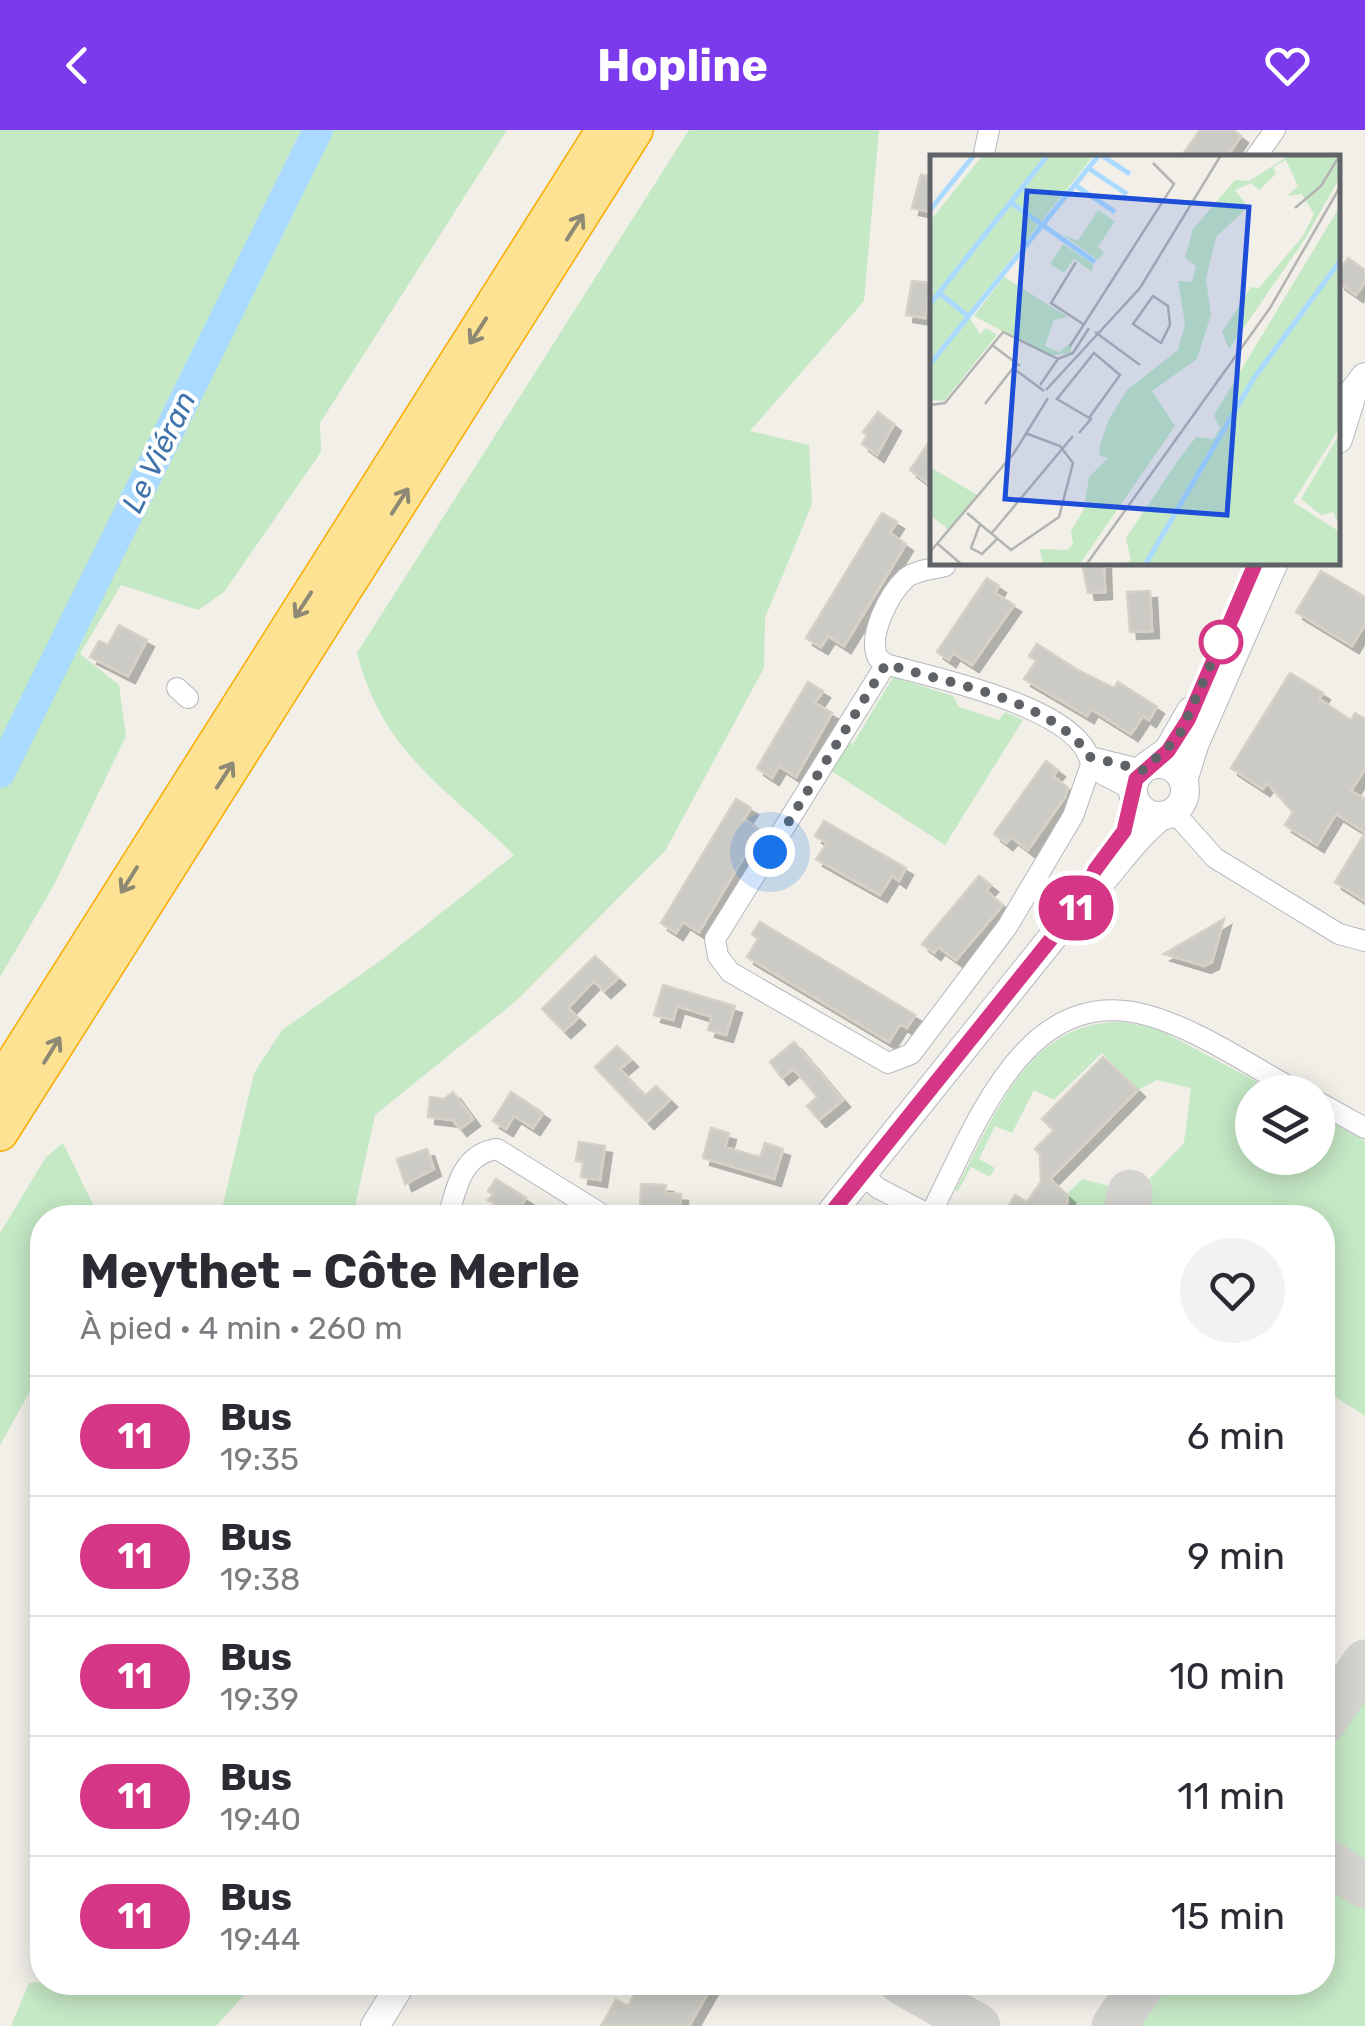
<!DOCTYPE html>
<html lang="fr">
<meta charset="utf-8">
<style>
:root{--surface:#fff;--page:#f2f2f3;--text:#2b2b33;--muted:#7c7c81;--line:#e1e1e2;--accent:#7c3aed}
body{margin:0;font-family:Rubik,sans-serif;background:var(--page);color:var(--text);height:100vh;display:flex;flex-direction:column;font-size:38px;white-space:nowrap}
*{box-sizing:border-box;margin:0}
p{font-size:32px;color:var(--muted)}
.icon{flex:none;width:55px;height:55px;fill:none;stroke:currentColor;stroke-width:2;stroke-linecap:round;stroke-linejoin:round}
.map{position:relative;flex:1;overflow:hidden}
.sheet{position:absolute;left:30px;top:1075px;width:1305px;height:790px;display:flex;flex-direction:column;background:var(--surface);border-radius:40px;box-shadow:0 5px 25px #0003}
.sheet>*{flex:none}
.badge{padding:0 20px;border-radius:32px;font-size:35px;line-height:65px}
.controls{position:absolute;left:1235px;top:945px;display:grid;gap:20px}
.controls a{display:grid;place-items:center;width:100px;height:100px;border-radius:50%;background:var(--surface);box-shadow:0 5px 25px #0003;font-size:50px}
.you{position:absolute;width:50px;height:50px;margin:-25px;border:8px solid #fff;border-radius:50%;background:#1a73e8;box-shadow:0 0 0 15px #1a73e833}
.map>.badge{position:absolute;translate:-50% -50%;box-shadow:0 0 0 5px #fff}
.round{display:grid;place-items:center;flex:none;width:105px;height:105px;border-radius:52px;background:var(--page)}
.summary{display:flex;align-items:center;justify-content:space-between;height:170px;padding:0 50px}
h1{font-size:48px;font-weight:700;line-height:75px}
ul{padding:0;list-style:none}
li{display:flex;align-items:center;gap:30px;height:120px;padding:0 50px;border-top:2px solid var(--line)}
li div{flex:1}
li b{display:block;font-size:38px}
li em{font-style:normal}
li .badge{min-width:110px;font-weight:700;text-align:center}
header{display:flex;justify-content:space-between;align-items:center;height:130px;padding:0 50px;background:var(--accent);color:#fff;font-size:45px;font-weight:700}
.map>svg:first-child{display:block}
</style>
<header><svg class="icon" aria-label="back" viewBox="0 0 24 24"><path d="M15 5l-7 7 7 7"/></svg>Hopline<svg class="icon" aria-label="heart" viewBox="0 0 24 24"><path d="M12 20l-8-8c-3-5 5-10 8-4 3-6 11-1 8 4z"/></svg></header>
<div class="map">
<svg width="1365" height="1896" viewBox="0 0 1365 1896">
<defs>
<filter id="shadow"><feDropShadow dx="7" dy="7" stdDeviation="0" flood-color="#0004"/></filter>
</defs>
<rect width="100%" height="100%" fill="#f1efe8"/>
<!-- green -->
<path fill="#c5e8c5" d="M 0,0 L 507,0 L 320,293 L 321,322 L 224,462 L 198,480 L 121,455 L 80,524 L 119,555 L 126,606 L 54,755 L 0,847 Z
M 689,0 L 879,0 L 864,171 L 750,301 L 809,315 L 812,374 L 765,488 L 764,538 L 665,721 L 516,871 L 375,985 L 356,1072 L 360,1087 L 220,1087 L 254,943 L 282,900 L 383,829 L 514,725 C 446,657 383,624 357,523 Z
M 893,547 L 953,566 L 959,577 L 999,590 L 1005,582 L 1023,590 L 945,715 L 830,640 L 846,610 L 853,614 Z
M 1124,892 L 1158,899 L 1276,962 L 1252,962 L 1252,1028 L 1318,1028 L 1318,985 L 1365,1011 L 1365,1286 L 1323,1259 L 1322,1088 L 1140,1087 L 1136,1063 L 1184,1013 L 1191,958 L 1157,950 L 1138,960 L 1102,923 L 1054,970 L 1034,960 L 1012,1003 L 995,996 L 979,1029 L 995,1038 L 990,1047 L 971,1037 L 958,1061 L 955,1060 C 995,988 1026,889 1124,892 Z
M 63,1013 L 99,1087 L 42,1088 L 42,1240 L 0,1315 L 0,1103 L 46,1027 Z
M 1082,1049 L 1122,1059 L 1123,1066 L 1096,1087 L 1062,1087 L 1070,1075 L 1068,1063 Z
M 1365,1562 L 1365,1896 L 1139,1896 L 1169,1853 L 1322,1852 L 1323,1625 Z
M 29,1853 L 42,1852 L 255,1853 L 216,1896 L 11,1896 Z"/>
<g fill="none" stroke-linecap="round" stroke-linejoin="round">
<!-- river -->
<path stroke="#aadaff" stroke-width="30" d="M 0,643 L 318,0"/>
<!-- taxiway -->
<path stroke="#d4d3d0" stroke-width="45" d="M 1130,1062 L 1127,1077 L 1132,1088
M 1322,1594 L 1365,1532
M 1322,1728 L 1365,1756
M 901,1852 L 978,1896
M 1114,1896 L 1144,1852"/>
</g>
<!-- building -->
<path fill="#cccac5" stroke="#d6d1c6" stroke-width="2.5" filter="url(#shadow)" d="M 1200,0 L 1233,0 L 1241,6 L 1226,28 L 1180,28 Z
M 921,45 L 932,47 L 932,82 L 912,78 Z
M 1348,128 L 1365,140 L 1365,152 L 1356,165 L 1338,152 L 1338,142 Z
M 912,151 L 932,153 L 925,188 L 906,185 Z
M 878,282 L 894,294 L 877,325 L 862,314 L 867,305 L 863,302 Z
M 932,308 L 932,356 L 910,340 Z
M 882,383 L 897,392 L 890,403 L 906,414 L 844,516 L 828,506 L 821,517 L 806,508 Z
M 1082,432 L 1104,432 L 1105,462 L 1088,463 Z
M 1321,441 L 1365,467 L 1365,494 L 1352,516 L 1296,482 Z
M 987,448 L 999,456 L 995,463 L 1014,475 L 972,535 L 953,523 L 949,530 L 937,522 Z
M 1150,461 L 1152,501 L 1130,502 L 1127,462 Z
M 119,495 L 147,510 L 128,546 L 90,527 L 99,511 L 108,515 Z
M 1037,514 L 1078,540 L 1114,558 L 1118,552 L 1157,577 L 1149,590 L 1143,586 L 1131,604 L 1091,579 L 1087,586 L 1024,549 L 1036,531 L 1029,526 Z
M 1290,543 L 1323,563 L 1319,569 L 1351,590 L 1355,583 L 1365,589 L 1365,639 L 1351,661 L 1365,669 L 1365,702 L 1336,684 L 1317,715 L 1285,695 L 1293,682 L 1267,653 L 1263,659 L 1231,638 Z
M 808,552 L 823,561 L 815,573 L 832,583 L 796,647 L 779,636 L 772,648 L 757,638 Z
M 1046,631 L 1058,640 L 1053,646 L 1068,658 L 1065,667 L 1028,720 L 1011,707 L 1006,713 L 994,704 Z
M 736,669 L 751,678 L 744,689 L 760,700 L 699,802 L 683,792 L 676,803 L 661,793 Z
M 824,691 L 906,738 L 899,751 L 892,746 L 880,765 L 816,729 L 827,713 L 815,706 Z
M 1365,703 L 1365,771 L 1335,752 Z
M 979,746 L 991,755 L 986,761 L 1003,775 L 956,830 L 938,817 L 934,823 L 922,814 Z
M 1224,789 L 1212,832 L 1204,836 L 1164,824 Z
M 760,792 L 915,885 L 907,898 L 900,894 L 889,912 L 747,827 L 758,809 L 752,804 Z
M 595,826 L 618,848 L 604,861 L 594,851 L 568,878 L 578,888 L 564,901 L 542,879 Z
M 663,855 L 735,876 L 726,905 L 708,900 L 712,887 L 677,876 L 673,890 L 654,885 Z
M 794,912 L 843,970 L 819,990 L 807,976 L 817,967 L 805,952 L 793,939 L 782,948 L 770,932 Z
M 617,916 L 631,930 L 620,939 L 645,966 L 656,956 L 670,970 L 647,992 L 595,937 Z
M 1103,927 L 1138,960 L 1050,1049 L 1068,1066 L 1065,1081 L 1056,1088 L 1002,1088 L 1015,1065 L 1027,1072 L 1041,1052 L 1040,1024 L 1035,1019 L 1054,1000 L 1042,989 Z
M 453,962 L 473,989 L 460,999 L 453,990 L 428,987 L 430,967 L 444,969 Z
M 511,962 L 543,983 L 533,998 L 514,986 L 506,999 L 493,991 Z
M 711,998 L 729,1003 L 725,1017 L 752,1025 L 760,1027 L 765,1013 L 783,1019 L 774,1049 L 703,1028 Z
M 579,1012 L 605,1016 L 600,1050 L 581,1047 L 583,1032 L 576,1031 Z
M 427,1019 L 434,1039 L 405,1054 L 397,1029 Z
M 496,1049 L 526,1068 L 513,1088 L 500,1088 L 489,1080 L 494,1073 L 488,1070 L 493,1064 L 488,1061 Z
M 641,1054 L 666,1055 L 665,1063 L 681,1064 L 680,1081 L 640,1078 Z
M 641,1852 L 714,1852 L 689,1896 L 601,1896 L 616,1870 L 628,1876 Z"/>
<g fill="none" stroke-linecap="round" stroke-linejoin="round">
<defs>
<path id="minor" d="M 983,28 L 989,0
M 1255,28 L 1275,0
M 886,534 L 715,809 L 718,826 L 730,842 L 888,933 L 911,924 L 1007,797 L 1073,686 L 1091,635 C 1083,577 935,549 886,534 L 878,528 C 867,506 889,464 906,448 C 916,440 933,439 945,436
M 177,558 L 188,568
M 1090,627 L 1143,640
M 1102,644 L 1133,660
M 1173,681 L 1215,728 L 1339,804 L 1365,811
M 1318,972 L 1365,998
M 862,1045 L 878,1058 L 930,1085 C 975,999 1024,849 1150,886 C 1201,901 1252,937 1299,962
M 448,1088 C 456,1058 462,1024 497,1019 L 608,1088"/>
<path id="secondary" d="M 1338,283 L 1365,247
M 1338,309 L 1350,271
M1133 660a26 26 0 1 1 52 0a26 26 0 1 1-52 0Z
M 1147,636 L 1168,621 L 1191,581
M 1183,651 L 1194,615 L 1274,432
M 827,1088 L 1080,773 C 1110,746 1129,711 1161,686
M 375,1896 L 402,1852"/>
<path id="motorway" d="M 0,954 L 604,0
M 0,1003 L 635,0"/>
</defs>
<!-- minor casing -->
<use href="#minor" stroke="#b5b8bc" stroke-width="22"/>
<!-- secondary casing -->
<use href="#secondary" stroke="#b6babf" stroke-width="30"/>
<!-- motorway casing -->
<use href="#motorway" stroke="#f9ab00" stroke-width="38"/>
<!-- minor -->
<use href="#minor" stroke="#fff" stroke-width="20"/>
<!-- secondary -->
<use href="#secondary" stroke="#fff" stroke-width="28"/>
<!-- motorway -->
<use href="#motorway" stroke="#fde293" stroke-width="35"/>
</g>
<!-- one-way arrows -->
<defs><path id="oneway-shaft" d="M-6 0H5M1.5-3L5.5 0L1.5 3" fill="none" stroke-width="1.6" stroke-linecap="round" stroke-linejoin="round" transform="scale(2.5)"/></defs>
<g stroke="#8e8975">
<use href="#oneway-shaft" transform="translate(575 97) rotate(-57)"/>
<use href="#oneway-shaft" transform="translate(478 201) rotate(123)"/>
<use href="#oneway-shaft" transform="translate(400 371) rotate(-57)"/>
<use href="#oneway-shaft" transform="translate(303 475) rotate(123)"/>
<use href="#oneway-shaft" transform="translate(225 645) rotate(-57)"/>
<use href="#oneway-shaft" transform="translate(129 750) rotate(122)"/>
<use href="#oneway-shaft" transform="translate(52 920) rotate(-58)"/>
</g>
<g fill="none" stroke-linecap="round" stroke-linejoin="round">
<defs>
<path id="line" d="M 827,1088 L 1080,773 L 1095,740 L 1124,701 L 1136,649 L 1168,621 L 1188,590 L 1256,432"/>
</defs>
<!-- line casing -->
<use href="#line" stroke="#fff" stroke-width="22"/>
<!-- line -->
<use href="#line" stroke="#d53685" stroke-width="15"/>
<!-- walk -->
<path stroke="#5f6368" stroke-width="10" stroke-dasharray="0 18" d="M 770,722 L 886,534 C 949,554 1053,569 1090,627 L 1143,640 L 1178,608 L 1221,512"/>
</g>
<!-- markers -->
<circle fill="#fff" stroke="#d53685" stroke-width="5" cx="1221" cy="512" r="20"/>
<g text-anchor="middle" stroke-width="8" stroke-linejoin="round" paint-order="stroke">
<!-- water labels -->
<g font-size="30" font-style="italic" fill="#4174aa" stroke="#fff">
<text transform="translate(159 322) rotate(-64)" y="10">Le Viéran</text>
</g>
</g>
<!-- overview -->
<g transform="translate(930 25)">
<rect width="410" height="410" fill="#f1efe8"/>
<path d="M 53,0 L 164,0 L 0,206 L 0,66 ZM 360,0 L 410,0 L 410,22 L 375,84 L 299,194 L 292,177 L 321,132 L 329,133 L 373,81 L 384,59 L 372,39 L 357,41 L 368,31 L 356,5 L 343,12 L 346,19 L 329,35 L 321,28 L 305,35 L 318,52 L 286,82 L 276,124 L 281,160 L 267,204 L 222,236 L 245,271 L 149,410 L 113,410 L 110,394 L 137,395 L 143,389 L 141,376 L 154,354 L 159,322 L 178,303 L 169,300 L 170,290 L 179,264 L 197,235 L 248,195 L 255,169 L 248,126 L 262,127 L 266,111 L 255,103 L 263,74 L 305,25 L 319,26 ZM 410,51 L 410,272 L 363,347 L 410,377 L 410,410 L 187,410 L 201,406 L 196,383 L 249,304 L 266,282 L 283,284 L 290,274 L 284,260 ZM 168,55 L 185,66 L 168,92 L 174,98 L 168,105 L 132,79 L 148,86 ZM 133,89 L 163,109 L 162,117 L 144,104 L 134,118 L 120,109 ZM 74,122 L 138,162 L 124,165 L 115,191 L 129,197 L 144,185 L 140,198 L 119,201 L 44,161 ZM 39,162 L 50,179 L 56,173 L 67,180 L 14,246 L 0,245 L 0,211 ZM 410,278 L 410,373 L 403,357 L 391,360 L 371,344 ZM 0,312 L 49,341 L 18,374 L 0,360 Z" fill="#c5e8c5"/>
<path fill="none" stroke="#aadaff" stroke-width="5" d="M 171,0 L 200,19M 158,13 L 197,39M 145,30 L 185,57M 80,47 L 165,107M 0,55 L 44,0M 9,138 L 38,161M 0,149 L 118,0M 0,209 L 169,0M 215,410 L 324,223 L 410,106"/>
<path fill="none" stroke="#b3b3b1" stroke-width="2.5" d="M 365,53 L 391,31 L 410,0M 146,107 L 121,148 L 153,169M 223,141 L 238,151 L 240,170 L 231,188 L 203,169 ZM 165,177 L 210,210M 62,190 L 90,211M 140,191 L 244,29 L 223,8M 110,230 L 128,204M 116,235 L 210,133 L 291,0M 55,249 L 83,213 L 114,236M 0,250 L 15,248 L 73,177 L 128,204 L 143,198 L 159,173M 149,278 L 161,264 L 127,244 L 164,198 L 190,220 L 159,263M 37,358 L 81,395 L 129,362 L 143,308 L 130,291 L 95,278M 50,369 L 41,393 L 52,399 L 67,384M 61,379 L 143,281M 8,389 L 31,409M 0,397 L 84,298 L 118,243M 156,410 L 340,153 L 410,32"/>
<path fill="#1d4ed8" fill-opacity="0.15" stroke="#1d4ed8" stroke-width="5" d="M 97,36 L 319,52 L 297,360 L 75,344 Z"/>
<rect width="410" height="410" fill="none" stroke="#5f6368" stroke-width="5"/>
</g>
</svg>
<div class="controls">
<a><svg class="icon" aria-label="layers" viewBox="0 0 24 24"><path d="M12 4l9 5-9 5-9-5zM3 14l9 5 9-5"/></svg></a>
</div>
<div class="you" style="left:770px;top:722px"></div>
<b class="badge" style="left:1076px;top:778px;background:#d53685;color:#fff">11</b>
<section class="sheet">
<div class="summary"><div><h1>Meythet - Côte Merle</h1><p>À pied · 4 min · 260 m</p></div><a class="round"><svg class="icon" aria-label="heart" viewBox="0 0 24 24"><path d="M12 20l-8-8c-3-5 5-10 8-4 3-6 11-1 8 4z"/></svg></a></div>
<ul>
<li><span class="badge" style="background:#d53685;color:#fff">11</span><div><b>Bus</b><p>19:35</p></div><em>6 min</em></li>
<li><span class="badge" style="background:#d53685;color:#fff">11</span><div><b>Bus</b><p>19:38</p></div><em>9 min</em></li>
<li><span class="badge" style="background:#d53685;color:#fff">11</span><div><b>Bus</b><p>19:39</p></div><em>10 min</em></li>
<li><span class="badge" style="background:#d53685;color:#fff">11</span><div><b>Bus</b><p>19:40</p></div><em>11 min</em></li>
<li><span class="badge" style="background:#d53685;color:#fff">11</span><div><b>Bus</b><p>19:44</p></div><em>15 min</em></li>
</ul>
</section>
</div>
